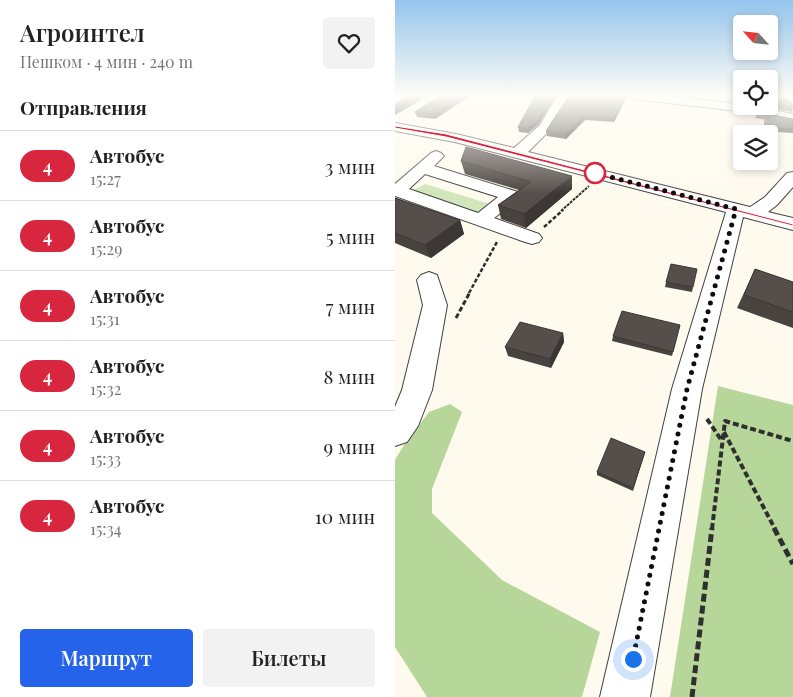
<!DOCTYPE html>
<html lang="ru">
<meta charset="utf-8">
<style>
:root{--surface:#fff;--page:#f2f2f2;--text:#222;--muted:#767676;--line:#e0e0e0;--accent:#2563eb}
body{margin:0;font-family:"Playfair Display",serif;background:var(--page);color:var(--text);height:100vh;display:flex;flex-direction:column;font-size:19px;white-space:nowrap}
*{box-sizing:border-box;margin:0}
p{font-size:16px;color:var(--muted)}
.icon{flex:none;width:28px;height:28px;fill:none;stroke:currentColor;stroke-width:2;stroke-linecap:round;stroke-linejoin:round}
.map{position:relative;flex:1;overflow:hidden}
.sheet{display:flex;flex-direction:column;background:var(--surface);width:395px}
.sheet>*{flex:none}
.badge{padding:0 10px;border-radius:16px;font-size:18px;line-height:32px}
.needle{width:32px;rotate:297deg}
.fabs{position:absolute;left:338px;top:15px;display:grid;gap:10px}
.fabs a{display:grid;place-items:center;width:45px;height:45px;border-radius:5px;background:var(--surface);box-shadow:0 2px 8px #0003;font-size:25px}
.you{position:absolute;width:25px;height:25px;margin:-12px;border:4px solid #fff;border-radius:50%;background:#1a73e8;box-shadow:0 0 0 8px #1a73e833}
.map>.badge{position:absolute;translate:-50% -50%;box-shadow:0 0 0 2px #fff}
h2{padding:0 20px;font-size:19px;line-height:45px}
.round{display:grid;place-items:center;flex:none;width:52px;height:52px;border-radius:5px;background:var(--page)}
.overview{display:flex;align-items:center;justify-content:space-between;height:85px;padding:0 20px}
h1{font-size:24px;font-weight:600;line-height:38px}
.button{display:flex;gap:10px;margin-top:auto;padding:10px 20px}
.button a{flex:1;height:58px;border-radius:5px;background:var(--accent);color:#fff;font-size:20px;font-weight:600;line-height:58px;text-align:center}
.button a+a{background:var(--page);color:var(--text)}
ul{padding:0;list-style:none}
li{display:flex;align-items:center;gap:15px;height:70px;padding:0 20px;border-top:1px solid var(--line)}
li div{flex:1}
li b{display:block;font-size:19px}
li em{font-style:normal}
li .badge{min-width:55px;font-weight:700;text-align:center}
main{display:flex;flex:1;min-height:0}
.map>svg:first-child{display:block}
</style>
<main>
<section class="sheet">
<div class="overview"><div><h1>Агроинтел</h1><p>Пешком · 4 мин · 240 m</p></div><a class="round"><svg class="icon" aria-label="heart" viewBox="0 0 24 24"><path d="M12 20l-8-8c-3-5 5-10 8-4 3-6 11-1 8 4z"/></svg></a></div>
<h2>Отправления</h2>
<ul>
<li><span class="badge" style="background:#d7263d;color:#fff">4</span><div><b>Автобус</b><p>15:27</p></div><em>3 мин</em></li>
<li><span class="badge" style="background:#d7263d;color:#fff">4</span><div><b>Автобус</b><p>15:29</p></div><em>5 мин</em></li>
<li><span class="badge" style="background:#d7263d;color:#fff">4</span><div><b>Автобус</b><p>15:31</p></div><em>7 мин</em></li>
<li><span class="badge" style="background:#d7263d;color:#fff">4</span><div><b>Автобус</b><p>15:32</p></div><em>8 мин</em></li>
<li><span class="badge" style="background:#d7263d;color:#fff">4</span><div><b>Автобус</b><p>15:33</p></div><em>9 мин</em></li>
<li><span class="badge" style="background:#d7263d;color:#fff">4</span><div><b>Автобус</b><p>15:34</p></div><em>10 мин</em></li>
</ul>
<div class="button"><a>Маршрут</a><a>Билеты</a></div>
</section>
<div class="map">
<svg width="398" height="697" viewBox="0 0 398 697">
<rect width="100%" height="100%" fill="#fefaee"/>
<!-- green -->
<path fill="#d1e6ba" d="M 30,184 L 95,204 L 81,214 L 15,192 Z"/>
<!-- forest -->
<path fill="#b6d69a" d="M 323,386 L 398,405 L 398,697 L 275,697 Z
M 55,404 L 67,412 L 37,489 L 37,513 L 107,580 L 205,632 L 187,697 L 32,697 L 0,647 L 0,460 L 9,445 L 34,412 Z"/>
<g fill="none" stroke-linecap="round" stroke-linejoin="round">
<defs>
<path id="minor" d="M 162,96 L 177,96 L 172,100 L 155,130 L 133,152 L 355,207 L 370,197 L 392,173 L 398,172 L 398,187 L 382,205 L 373,212 L 398,218 L 398,230 L 348,217 L 307,389 L 255,697 L 205,697 L 277,389 L 331,212 L 60,142 L 0,131 L 0,123 L 61,134 L 119,148 L 145,125 Z
M 233,96 L 274,96 L 346,104 L 346,106 L 360,106 L 398,114 L 398,122 L 351,112 L 239,99 Z
M 41,151 L 46,153 L 49,156 L 39,166 L 123,192 L 126,196 L 123,200 L 99,218 L 144,234 L 147,238 L 144,242 L 137,244 L 130,242 L 0,196 L 0,184 L 36,153 ZM 30,174 L 103,197 L 83,213 L 14,189 Z
M 34,272 L 42,275 L 52,305 L 37,390 L 23,426 L 12,442 L 0,446 L 0,407 L 7,390 L 28,305 L 22,280 L 26,275 Z"/>
</defs>
<!-- minor casing -->
<use href="#minor" stroke="#404040" stroke-width="2"/>
<!-- path-far4 -->
<path stroke="#2f2f2f" stroke-width="2" stroke-dasharray="3 1" stroke-linecap="butt" d="M 166,211 L 194,186"/>
<!-- path-far3 -->
<path stroke="#2f2f2f" stroke-width="2.5" stroke-dasharray="4 2" stroke-linecap="butt" d="M 149,227 L 168,210
M 74,293 L 102,242"/>
<!-- path-far2 -->
<path stroke="#2f2f2f" stroke-width="3" stroke-dasharray="5 2.5" stroke-linecap="butt" d="M 61,318 L 75,292"/>
<!-- path-far1 -->
<path stroke="#2f2f2f" stroke-width="4" stroke-dasharray="6 3" stroke-linecap="butt" d="M 312,419 L 327,441
M 329,432 L 380,529
M 317,529 L 330,421 L 398,441"/>
<!-- path -->
<path stroke="#2f2f2f" stroke-width="5" stroke-dasharray="8 4" stroke-linecap="butt" d="M 379,528 L 398,564
M 297,697 L 317,528"/>
<!-- minor -->
<use href="#minor" fill="#fff" fill-rule="evenodd"/>
</g>
<!-- wall -->
<path fill="#494340" d="M 45,96 L 75,96 L 40,119 L 22,117 L 20,112 Z
M 174,96 L 232,96 L 219,122 L 190,120 L 171,139 L 152,136 L 151,131 Z
M 374,99 L 398,106 L 397,112 L 370,106 L 374,106 Z
M 362,114 L 398,119 L 398,133 L 369,131 L 369,124 L 370,120 L 373,120 L 360,118 Z
M 144,124 L 133,133 L 124,132 L 123,127 Z
M 66,161 L 177,189 L 131,228 L 106,219 L 103,205 L 124,190 L 70,174 Z
M 0,198 L 65,220 L 69,234 L 36,258 L 0,243 Z
M 360,269 L 398,282 L 398,328 L 342,308 Z
M 271,282 L 298,287 L 297,292 L 270,287 Z
M 285,325 L 277,356 L 217,341 L 218,336 Z
M 168,333 L 169,342 L 156,368 L 113,356 L 110,347 Z
M 250,452 L 238,491 L 202,475 L 202,472 Z"/>
<!-- shaded-wall -->
<path fill="#3c3734" d="M 22,96 L 33,96 L 0,115 L 0,108 Z
M 66,96 L 75,96 L 40,119 L 38,114 Z
M 158,96 L 161,96 L 144,124 L 133,133 L 132,129 Z
M 231,96 L 232,96 L 219,122 L 219,118 Z
M 190,115 L 190,120 L 171,139 L 170,134 Z
M 177,176 L 177,189 L 131,228 L 129,214 Z
M 65,220 L 69,234 L 36,258 L 30,245 Z
M 168,333 L 169,342 L 156,368 L 155,359 Z"/>
<!-- building -->
<path fill="#554e4a" stroke="#3c3734" d="M 14,96 L 22,96 L 0,108 L 0,104 Z
M 45,96 L 66,96 L 38,114 L 20,112 Z
M 140,96 L 158,96 L 143,120 L 132,129 L 123,127 Z
M 174,96 L 231,96 L 219,118 L 190,115 L 170,134 L 151,131 Z
M 374,99 L 393,99 L 398,106 L 398,108 L 374,103 Z
M 363,112 L 398,119 L 398,129 L 370,127 L 370,120 L 375,119 L 374,116 L 362,114 Z
M 71,147 L 177,176 L 129,214 L 103,205 L 136,182 L 66,161 Z
M 0,198 L 65,220 L 30,245 L 0,233 Z
M 276,264 L 302,269 L 298,287 L 271,282 Z
M 360,269 L 398,282 L 398,312 L 349,295 Z
M 227,311 L 285,325 L 278,352 L 218,336 Z
M 125,322 L 168,333 L 155,359 L 110,347 Z
M 216,438 L 250,452 L 238,488 L 202,472 Z"/>
<!-- sky -->
<linearGradient id="sky" x2="0" y2="1"><stop stop-color="#94c4ec"/><stop offset="0.49" stop-color="#fffdf7"/><stop offset="1" stop-color="#fffdf7" stop-opacity="0"/></linearGradient>
<rect width="398" height="194" fill="url(#sky)"/>
<!-- line -->
<path fill="#d7263d" stroke="#fff" d="M 0,126 L 51,134 L 398,224 L 398,226 L 51,137 L 0,128 Z"/>
<g fill="none" stroke-linecap="round" stroke-linejoin="round">
<!-- walk -->
<path stroke="#0d0d0d" stroke-width="5" stroke-dasharray="0 9" d="M 200,173 L 341,209 L 292,389 L 238,659"/>
</g>
<!-- markers -->
<circle fill="#fff" stroke="#d7263d" stroke-width="2.5" cx="200" cy="173" r="10"/>
</svg>
<div class="fabs">
<a><svg class="needle" viewBox="-14 -14 28 28"><path d="M0-13l5 13h-10z" fill="#e53935"/><path d="M0 13l5-13h-10z" fill="#767676"/></svg></a>
<a><svg class="icon" aria-label="locate" viewBox="0 0 24 24"><circle cx="12" cy="12" r="6"/><path d="M12 2v4M12 18v4M2 12h4M18 12h4"/></svg></a>
<a><svg class="icon" aria-label="layers" viewBox="0 0 24 24"><path d="M12 4l9 5-9 5-9-5zM3 14l9 5 9-5"/></svg></a>
</div>
<div class="you" style="left:238px;top:659px"></div>
</div>
</main>
